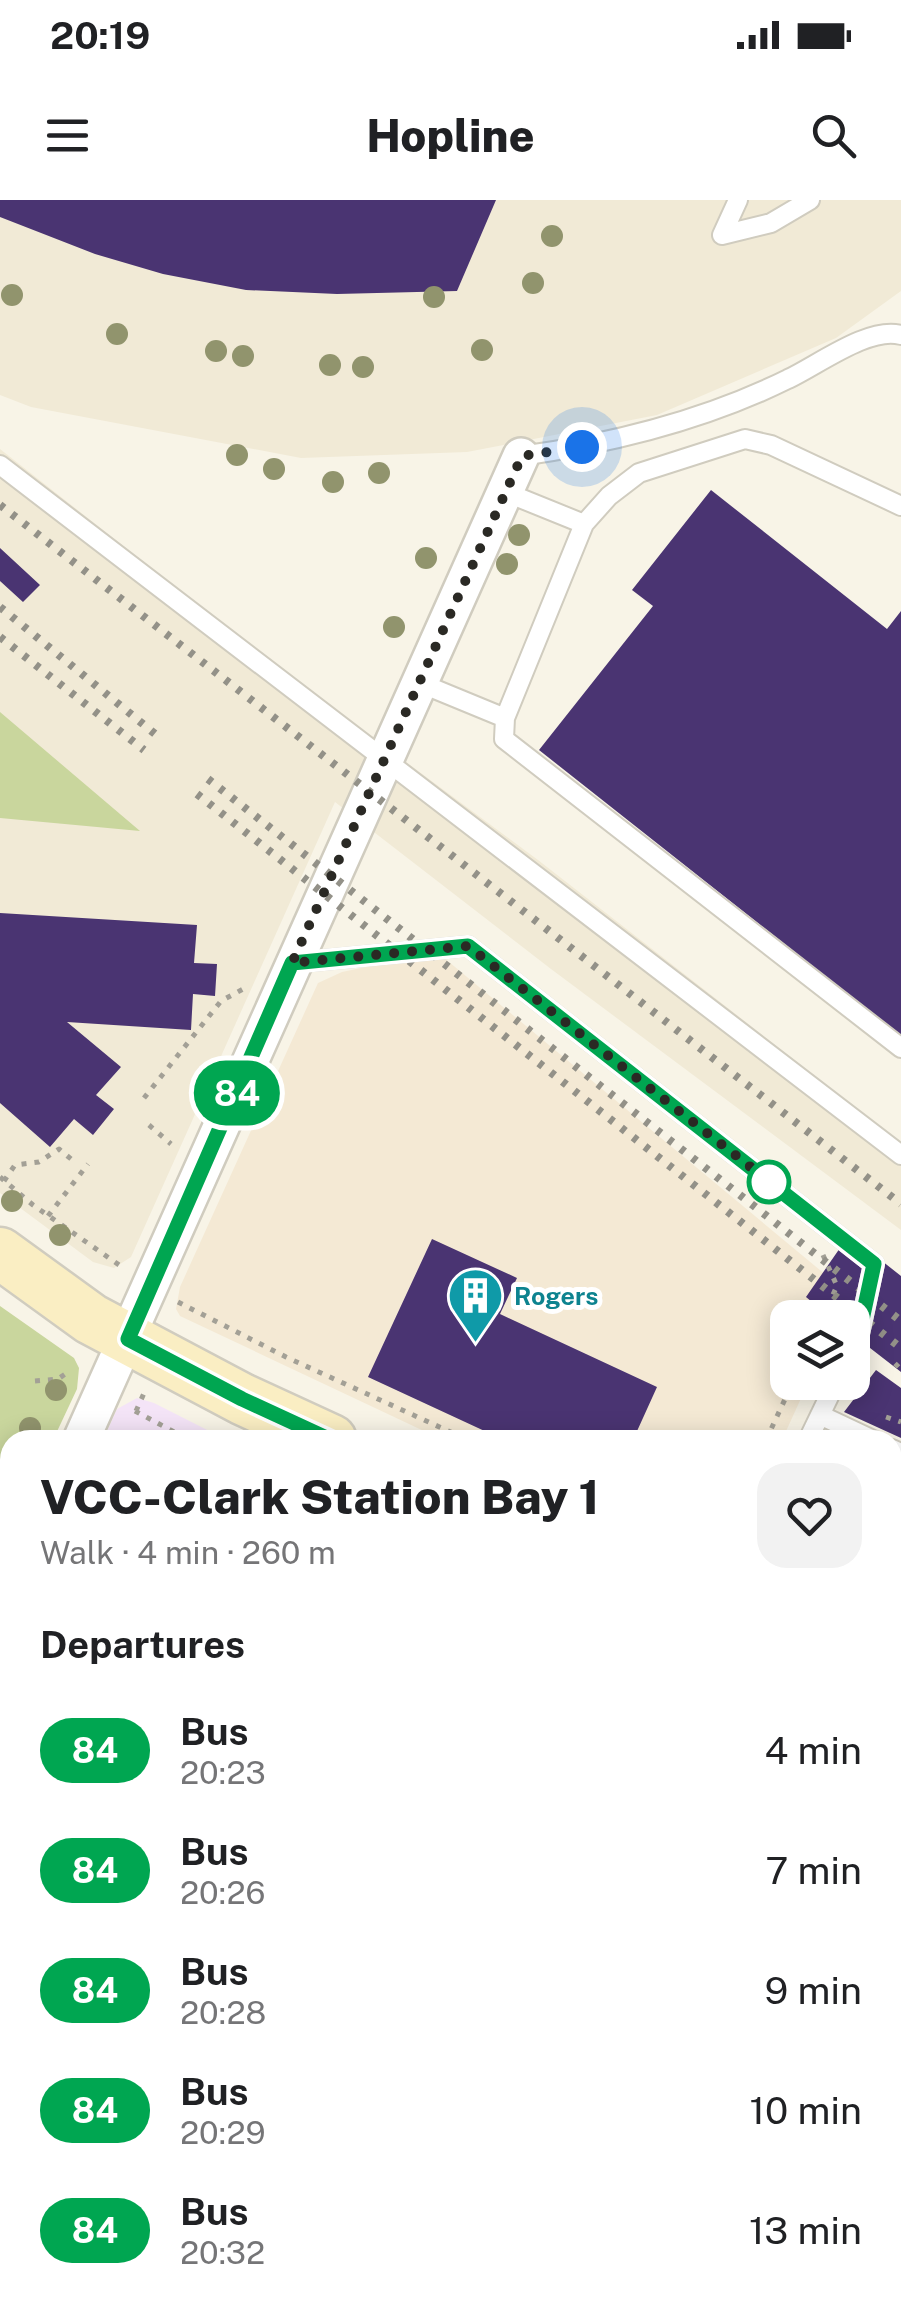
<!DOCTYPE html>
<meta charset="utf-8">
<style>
:root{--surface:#fff;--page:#f2f2f2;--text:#202124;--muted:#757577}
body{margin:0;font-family:"Public Sans",sans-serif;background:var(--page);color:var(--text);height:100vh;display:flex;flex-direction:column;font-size:38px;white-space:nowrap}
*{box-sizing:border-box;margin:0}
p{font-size:32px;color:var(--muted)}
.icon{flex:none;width:55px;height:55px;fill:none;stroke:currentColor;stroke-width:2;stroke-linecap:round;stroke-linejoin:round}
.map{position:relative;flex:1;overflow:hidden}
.side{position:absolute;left:0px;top:1230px;width:902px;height:882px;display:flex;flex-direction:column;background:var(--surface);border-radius:30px 30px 0 0;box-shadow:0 5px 25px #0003}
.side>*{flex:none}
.badge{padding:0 20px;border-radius:32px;font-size:35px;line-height:65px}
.controls{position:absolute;left:770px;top:1100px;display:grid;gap:20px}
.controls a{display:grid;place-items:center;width:100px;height:100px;border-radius:20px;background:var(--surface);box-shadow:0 5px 25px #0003;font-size:50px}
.you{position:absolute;width:50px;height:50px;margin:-25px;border:8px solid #fff;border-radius:50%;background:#1a73e8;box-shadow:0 0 0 15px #1a73e833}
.map>.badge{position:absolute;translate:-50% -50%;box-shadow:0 0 0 5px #fff}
h2{padding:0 40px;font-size:38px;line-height:90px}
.round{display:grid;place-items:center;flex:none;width:105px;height:105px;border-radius:30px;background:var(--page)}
.summary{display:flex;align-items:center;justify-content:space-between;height:170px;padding:0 40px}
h1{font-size:48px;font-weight:800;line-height:75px}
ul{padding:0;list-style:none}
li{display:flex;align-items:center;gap:30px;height:120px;padding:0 40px}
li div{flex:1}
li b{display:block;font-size:38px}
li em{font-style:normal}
li .badge{min-width:110px;font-weight:700;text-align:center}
.status{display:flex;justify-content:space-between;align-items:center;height:70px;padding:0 50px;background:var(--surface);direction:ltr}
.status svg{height:28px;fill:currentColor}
header{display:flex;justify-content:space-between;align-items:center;height:130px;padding:0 40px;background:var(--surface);font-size:45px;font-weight:800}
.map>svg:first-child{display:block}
</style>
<div class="status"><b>20:19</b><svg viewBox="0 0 49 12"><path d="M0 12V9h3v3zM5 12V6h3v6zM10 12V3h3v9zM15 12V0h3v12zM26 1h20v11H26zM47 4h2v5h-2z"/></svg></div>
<header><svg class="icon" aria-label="menu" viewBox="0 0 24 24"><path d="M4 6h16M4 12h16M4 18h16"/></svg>Hopline<svg class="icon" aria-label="search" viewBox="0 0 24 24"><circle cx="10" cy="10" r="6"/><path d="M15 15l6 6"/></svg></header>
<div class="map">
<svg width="901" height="2112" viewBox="0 0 901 2112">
<rect width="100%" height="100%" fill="#f8f4e7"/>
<!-- built -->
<path fill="#f1ead6" d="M 0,0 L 901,0 L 901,91 L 836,138 L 657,215 L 467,252 L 301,258 L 31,207 L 0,195 Z
M 0,249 L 262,455 L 538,660 L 901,943 L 901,1030 L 551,769 L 335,602 L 131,1057 L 114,1068 L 93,1062 L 0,993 Z
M 892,1547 L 901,1551 L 901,2017 L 892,2013 Z"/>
<!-- industrial -->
<path fill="#f4e9d4" d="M 437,752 L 850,1095 L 840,1117 L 788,1118 L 788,1182 L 808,1183 L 782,1240 L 443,1240 L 180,1116 L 176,1109 L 180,1087 L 318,783 L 342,772 Z"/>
<!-- education -->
<path fill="#f4e4f7" d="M 137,1198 L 154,1203 L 227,1240 L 103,1240 L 117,1209 Z
M 10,1451 L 10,1605 L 0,1600 L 0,1474 Z
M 0,1663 L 10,1668 L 10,2102 L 378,2103 L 374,2112 L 0,2112 Z"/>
<!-- green -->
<path fill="#c9d69d" d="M 0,512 L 140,631 L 0,618 Z
M 0,1106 L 74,1158 L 79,1168 L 77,1189 L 53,1240 L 10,1240 L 10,1332 L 0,1353 Z"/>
<!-- building -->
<path fill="#4a3472" d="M 0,0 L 496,0 L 457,91 L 337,94 L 246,90 L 163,74 L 95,54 L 0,17 Z
M 711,290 L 887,429 L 901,411 L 901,836 L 539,550 L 653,406 L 632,390 Z
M 0,348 L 40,385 L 23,402 L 0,381 Z
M 0,713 L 197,725 L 194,763 L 217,764 L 215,796 L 193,794 L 191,830 L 67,822 L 121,867 L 96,895 L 114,909 L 93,935 L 74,919 L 50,947 L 0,903 Z
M 849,1035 L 901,1076 L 901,1172 L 852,1134 L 852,1118 L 831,1118 L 806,1097 Z
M 432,1039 L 517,1078 L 500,1114 L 657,1187 L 633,1240 L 504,1240 L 368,1177 Z
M 876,1170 L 901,1188 L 901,1238 L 844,1212 Z
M 892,1272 L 901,1276 L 901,1385 L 892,1381 Z
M 10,1539 L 10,1584 L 0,1580 L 0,1561 Z
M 895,1644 L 901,1647 L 901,1771 L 892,1767 Z
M 0,1717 L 10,1722 L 10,1998 L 0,1993 Z
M 892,1802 L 901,1806 L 901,1831 L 892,1850 Z
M 901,1847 L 901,1875 L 892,1870 Z
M 901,1890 L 901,1988 L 892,1984 L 892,1909 Z
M 226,2102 L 247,2102 L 268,2112 L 222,2112 Z
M 731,2102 L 767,2102 L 763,2112 L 727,2112 Z
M 776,2102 L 824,2102 L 820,2112 L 772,2112 Z"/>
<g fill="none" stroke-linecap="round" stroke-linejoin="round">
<defs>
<path id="service" d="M 738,0 L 722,35 L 771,23 L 810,0
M 521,256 C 613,243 705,220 788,179 C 818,165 869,126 901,135
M 0,265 L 901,955
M 505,292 L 584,324 L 609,296 L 639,273 L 745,239 L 771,245 L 901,306
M 584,324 L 505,518 L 504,539 L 901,848
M 420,483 L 505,518
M 292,763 L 468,746 L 874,1064 L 859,1134 L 852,1149
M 820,1215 L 873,1240
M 808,1240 L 836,1182
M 892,1249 L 901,1253
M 892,1588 L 901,1569
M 892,1786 L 901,1790
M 892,2098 L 901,2080
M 457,2102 L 478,2112"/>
<path id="minor" d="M 81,1240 L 521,256
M 0,1416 L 10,1394
M 0,1632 L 10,1637
M 892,2042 L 901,2046
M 409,2112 L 413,2102"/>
<path id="secondary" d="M 0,1053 L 91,1119 L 242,1199 L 331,1240
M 892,1499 L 901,1503"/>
</defs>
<!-- service casing -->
<use href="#service" stroke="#d0ccbf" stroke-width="22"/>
<!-- minor casing -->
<use href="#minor" stroke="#d0ccbf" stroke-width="40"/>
<!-- secondary casing -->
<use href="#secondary" stroke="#d0ccbf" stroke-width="55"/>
<!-- path -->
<path stroke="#a3a096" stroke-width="5" stroke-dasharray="5 8" stroke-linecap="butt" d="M 144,898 L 221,801 L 245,788
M 149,925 L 171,944
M 0,977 L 33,1005 L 122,1067
M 4,981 L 15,965 L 39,962 L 59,949 L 71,959 L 75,954
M 48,1016 L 88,964
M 178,1102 L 286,1157 L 468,1240
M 822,1118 L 837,1086 L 823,1055
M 895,1167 L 901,1161
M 35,1181 L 58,1179 L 71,1170
M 135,1211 L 189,1240
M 136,1211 L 145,1191
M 886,1217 L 901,1222
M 766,1240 L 793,1182"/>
<!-- service -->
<use href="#service" stroke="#fff" stroke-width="18"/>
<!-- minor -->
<use href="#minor" stroke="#fff" stroke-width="35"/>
<!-- secondary -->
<use href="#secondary" stroke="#faeec3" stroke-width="50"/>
<!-- rail -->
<path stroke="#939188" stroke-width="8" stroke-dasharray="5 10" stroke-linecap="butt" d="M 0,305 L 901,1004
M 0,407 L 160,538
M 0,437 L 144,550
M 208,579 L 901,1121
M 197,594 L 901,1148"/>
</g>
<!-- trees -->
<g fill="#91946d">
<circle cx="552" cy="36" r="11"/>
<circle cx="533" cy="83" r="11"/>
<circle cx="12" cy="95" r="11"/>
<circle cx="434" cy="97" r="11"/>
<circle cx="117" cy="134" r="11"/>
<circle cx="482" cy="150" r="11"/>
<circle cx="216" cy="151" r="11"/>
<circle cx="243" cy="156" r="11"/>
<circle cx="330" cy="165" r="11"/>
<circle cx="363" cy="167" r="11"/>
<circle cx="237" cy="255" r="11"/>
<circle cx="274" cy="269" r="11"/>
<circle cx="379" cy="273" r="11"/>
<circle cx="333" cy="282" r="11"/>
<circle cx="519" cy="335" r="11"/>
<circle cx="426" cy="358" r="11"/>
<circle cx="507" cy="364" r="11"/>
<circle cx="394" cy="427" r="11"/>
<circle cx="12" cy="1001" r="11"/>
<circle cx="60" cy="1035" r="11"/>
<circle cx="56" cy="1190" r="11"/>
<circle cx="30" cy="1228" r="11"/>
</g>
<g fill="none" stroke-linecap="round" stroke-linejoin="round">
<defs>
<path id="line" d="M 331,1240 L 242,1199 L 128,1139 L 292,763 L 468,746 L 874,1064 L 859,1134 L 852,1149"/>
</defs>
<!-- line casing -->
<use href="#line" stroke="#fff" stroke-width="22"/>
<!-- line -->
<use href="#line" stroke="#00a651" stroke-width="15"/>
<!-- walk -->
<path stroke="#2a2924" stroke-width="10" stroke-dasharray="0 18" d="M 582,247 L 522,256 L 292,763 L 468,746 L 780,990 L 769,982"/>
</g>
<!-- icons -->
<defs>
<symbol id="building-pin" viewBox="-11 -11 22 30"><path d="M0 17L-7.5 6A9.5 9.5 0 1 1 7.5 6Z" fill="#0f9aa8" stroke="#fff"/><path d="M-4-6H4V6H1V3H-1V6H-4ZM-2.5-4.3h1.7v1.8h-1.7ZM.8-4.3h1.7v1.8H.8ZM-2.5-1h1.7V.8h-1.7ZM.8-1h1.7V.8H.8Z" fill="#fff"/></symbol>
</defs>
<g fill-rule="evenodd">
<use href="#building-pin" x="444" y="1064" width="63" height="86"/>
</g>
<!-- markers -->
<circle fill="#fff" stroke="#00a651" stroke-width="5" cx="769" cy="982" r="20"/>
<g text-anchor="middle" stroke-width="10" stroke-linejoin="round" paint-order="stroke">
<!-- culture labels -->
<g font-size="25" font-weight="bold" fill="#0d838f" stroke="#fff" text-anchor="start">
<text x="514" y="1105">Rogers</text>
</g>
</g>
</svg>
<div class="controls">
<a><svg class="icon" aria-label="layers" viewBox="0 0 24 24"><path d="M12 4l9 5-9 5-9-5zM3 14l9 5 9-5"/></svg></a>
</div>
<div class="you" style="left:582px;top:247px"></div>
<b class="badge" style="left:237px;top:893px;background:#00a651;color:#fff">84</b>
<section class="side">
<div class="summary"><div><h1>VCC-Clark Station Bay 1</h1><p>Walk · 4 min · 260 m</p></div><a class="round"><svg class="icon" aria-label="heart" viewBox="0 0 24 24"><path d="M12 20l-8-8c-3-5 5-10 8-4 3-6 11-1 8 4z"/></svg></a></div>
<h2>Departures</h2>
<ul>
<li><span class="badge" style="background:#00a651;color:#fff">84</span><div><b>Bus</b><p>20:23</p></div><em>4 min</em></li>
<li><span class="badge" style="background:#00a651;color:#fff">84</span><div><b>Bus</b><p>20:26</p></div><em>7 min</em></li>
<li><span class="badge" style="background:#00a651;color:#fff">84</span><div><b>Bus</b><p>20:28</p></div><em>9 min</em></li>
<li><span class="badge" style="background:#00a651;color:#fff">84</span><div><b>Bus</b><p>20:29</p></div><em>10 min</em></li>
<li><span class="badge" style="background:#00a651;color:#fff">84</span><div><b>Bus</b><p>20:32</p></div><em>13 min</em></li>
</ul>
</section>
</div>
